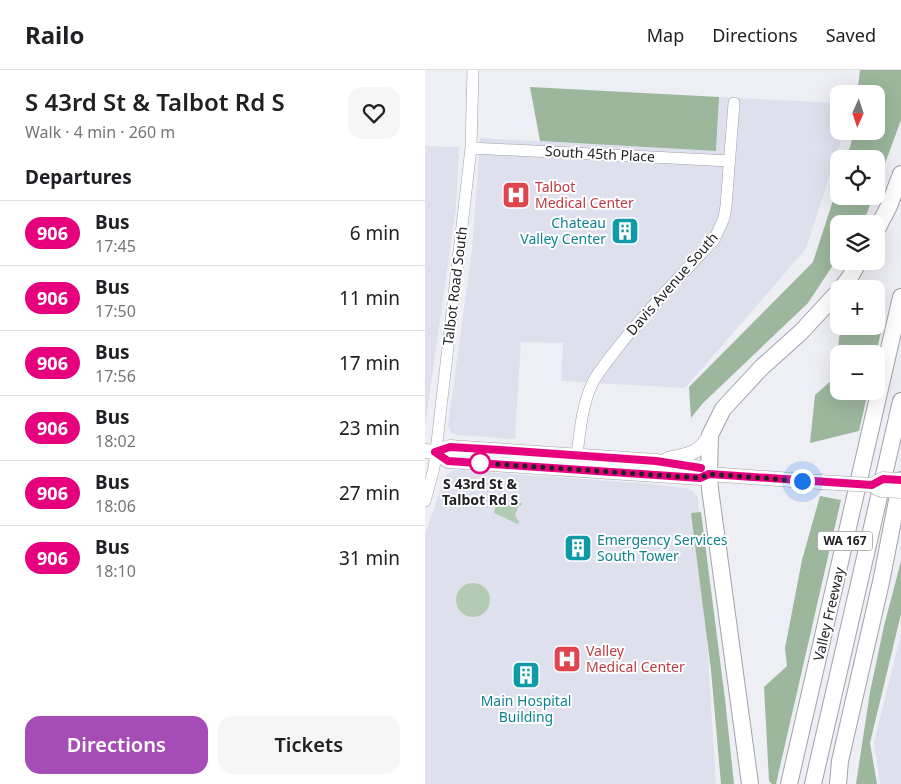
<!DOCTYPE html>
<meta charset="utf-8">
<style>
:root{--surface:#fff;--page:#f6f6f6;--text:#202124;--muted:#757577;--line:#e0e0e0;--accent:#a64cb7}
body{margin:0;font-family:"Noto Sans",sans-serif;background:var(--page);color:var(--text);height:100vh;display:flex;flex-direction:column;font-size:19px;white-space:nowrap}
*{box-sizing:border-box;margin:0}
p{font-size:16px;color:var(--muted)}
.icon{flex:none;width:28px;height:28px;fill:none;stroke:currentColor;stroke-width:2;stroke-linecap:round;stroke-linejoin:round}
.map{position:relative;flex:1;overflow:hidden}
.panel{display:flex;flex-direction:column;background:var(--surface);width:425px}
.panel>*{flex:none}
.badge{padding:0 10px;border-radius:16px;font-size:18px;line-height:32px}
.needle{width:32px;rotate:183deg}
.buttons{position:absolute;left:405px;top:15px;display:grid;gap:10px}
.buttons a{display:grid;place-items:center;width:55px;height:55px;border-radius:10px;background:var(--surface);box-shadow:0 5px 20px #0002;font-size:25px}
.you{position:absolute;width:25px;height:25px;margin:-12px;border:4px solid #fff;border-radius:50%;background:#1a73e8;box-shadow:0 0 0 8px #1a73e833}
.map>.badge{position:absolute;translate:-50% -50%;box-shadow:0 0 0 2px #fff}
h2{padding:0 25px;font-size:19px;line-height:45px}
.round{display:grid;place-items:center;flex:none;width:52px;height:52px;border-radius:15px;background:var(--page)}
.head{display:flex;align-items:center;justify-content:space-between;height:85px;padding:0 25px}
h1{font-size:24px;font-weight:600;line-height:38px}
.button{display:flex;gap:10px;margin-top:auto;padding:10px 25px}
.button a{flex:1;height:58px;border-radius:15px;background:var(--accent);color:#fff;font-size:20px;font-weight:600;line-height:58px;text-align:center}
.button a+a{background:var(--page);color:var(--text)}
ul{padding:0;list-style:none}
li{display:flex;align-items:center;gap:15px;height:65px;padding:0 25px;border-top:1px solid var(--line)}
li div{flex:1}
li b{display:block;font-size:19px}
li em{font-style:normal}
li .badge{min-width:55px;font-weight:700;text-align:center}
header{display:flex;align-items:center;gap:30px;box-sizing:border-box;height:70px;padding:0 25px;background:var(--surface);border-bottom:1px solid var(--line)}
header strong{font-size:24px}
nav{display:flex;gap:28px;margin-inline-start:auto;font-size:18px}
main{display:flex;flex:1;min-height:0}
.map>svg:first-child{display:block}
</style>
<header>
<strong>Railo</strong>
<nav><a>Map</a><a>Directions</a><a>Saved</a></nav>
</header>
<main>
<section class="panel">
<div class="head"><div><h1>S 43rd St &amp; Talbot Rd S</h1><p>Walk · 4 min · 260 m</p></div><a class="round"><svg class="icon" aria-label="heart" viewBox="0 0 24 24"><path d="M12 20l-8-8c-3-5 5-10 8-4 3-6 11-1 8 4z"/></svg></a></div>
<h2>Departures</h2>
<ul>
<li><span class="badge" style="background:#e6007e;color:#fff">906</span><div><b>Bus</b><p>17:45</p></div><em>6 min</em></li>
<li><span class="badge" style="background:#e6007e;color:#fff">906</span><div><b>Bus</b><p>17:50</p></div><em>11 min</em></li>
<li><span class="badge" style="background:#e6007e;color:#fff">906</span><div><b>Bus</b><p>17:56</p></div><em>17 min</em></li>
<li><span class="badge" style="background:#e6007e;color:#fff">906</span><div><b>Bus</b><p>18:02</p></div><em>23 min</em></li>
<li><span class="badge" style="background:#e6007e;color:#fff">906</span><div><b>Bus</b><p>18:06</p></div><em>27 min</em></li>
<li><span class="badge" style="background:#e6007e;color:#fff">906</span><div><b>Bus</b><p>18:10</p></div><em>31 min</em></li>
</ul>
<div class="button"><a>Directions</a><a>Tickets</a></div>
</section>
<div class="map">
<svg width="476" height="714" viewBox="0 0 476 714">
<rect width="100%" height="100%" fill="#eeeef5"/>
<!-- built -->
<path fill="#dfe0ee" d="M 294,27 L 414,33 L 414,61 L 419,61 L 381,179 L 260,318 L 136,311 L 138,273 L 96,272 L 90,369 L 33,365 L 27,363 L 23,356 L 47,179 L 55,68 L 291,81 Z
M 0,76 L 34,77 L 31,138 L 0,357 Z
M 32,400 L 227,414 L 260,418 L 268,421 L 273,428 L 291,714 L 0,714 L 0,464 L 21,405 L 27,401 Z
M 476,563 L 476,714 L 455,714 L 449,673 Z"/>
<!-- green -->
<path fill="#b3cab3" d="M 97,433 L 96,436 L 94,435 L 90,445 L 94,452 L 93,454 L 69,443 L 70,437 Z
M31 530a17 17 0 1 1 34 0a17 17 0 1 1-34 0Z"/>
<!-- forest -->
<path fill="#9cb79c" d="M 435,0 L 476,0 L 476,50 L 451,118 L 451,89 L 421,89 L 426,74 L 428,61 L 451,61 L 451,24 L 432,24 Z
M 105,17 L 294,27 L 291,81 L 115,71 Z
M 414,112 L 414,126 L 448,126 L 442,143 L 435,154 L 414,154 L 414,186 L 383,233 L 278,333 L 266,348 L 264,317 L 388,192 Z
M 451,244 L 458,253 L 451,284 L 414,284 L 414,321 L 443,321 L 434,361 L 385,373 L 390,325 L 408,309 L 416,256 L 451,256 Z
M 395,426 L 416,430 L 351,714 L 347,714 L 344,711 L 339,617 L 362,596 L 360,578 L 377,490 Z
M 276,442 L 300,629 L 309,714 L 296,714 L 286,600 L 266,443 Z
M 476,491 L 476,544 L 445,673 L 452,714 L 431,714 L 445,622 L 459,556 Z"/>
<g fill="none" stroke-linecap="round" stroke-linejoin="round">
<defs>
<path id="minor" d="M 46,78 L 305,91
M 152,385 C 155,361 157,336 167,314 C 174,300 185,288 194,276 C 223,239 257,204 289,170 L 299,148 L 301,136 L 309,33
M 0,431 L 9,398 L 46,78 L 48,0"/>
<path id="major" d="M 0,381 L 10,382 L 25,377 L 231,391 L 276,398 L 284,404
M 10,382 L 23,391 L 275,408 L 284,404 L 395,412
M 243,389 C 264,384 273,385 285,365"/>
<path id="highway" d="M 451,161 L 464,136 L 476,104
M 416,219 L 425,207 L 434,191
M 325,714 L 285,419 L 284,404 L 285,365 L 298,339 L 337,297 L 376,262 L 414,221
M 364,714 L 476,227
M 388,714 L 476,331
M 413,714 L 415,691 L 456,512 L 476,410"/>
</defs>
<!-- minor casing -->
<use href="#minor" stroke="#a1a2a9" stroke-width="12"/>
<!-- major casing -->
<use href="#major" stroke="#a1a2a9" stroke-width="15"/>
<!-- highway casing -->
<use href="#highway" stroke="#a1a2a9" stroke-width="18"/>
<!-- minor -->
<use href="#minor" stroke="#fff" stroke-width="11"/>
<!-- major -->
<use href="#major" stroke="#fff" stroke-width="14"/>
<!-- highway -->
<use href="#highway" stroke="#fff" stroke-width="16"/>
<defs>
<path id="major-bridge" d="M 395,412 L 447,415 L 456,420 L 476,421
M 447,415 L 458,409 L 476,410"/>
</defs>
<!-- major-bridge casing -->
<use href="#major-bridge" stroke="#a1a2a9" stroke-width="15" stroke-linecap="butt"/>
<!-- major-bridge -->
<use href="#major-bridge" stroke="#fff" stroke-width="14"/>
</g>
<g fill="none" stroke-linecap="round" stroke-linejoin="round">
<defs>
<path id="line" d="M 276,398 L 231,391 L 75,380 L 25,377 L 10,382 L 23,391 L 275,408 L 284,404 L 447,415 L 458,409 L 476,410"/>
</defs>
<!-- line casing -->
<use href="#line" stroke="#fff" stroke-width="11"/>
<!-- line -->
<use href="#line" stroke="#e6007e" stroke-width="8"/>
<!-- walk -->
<path stroke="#222225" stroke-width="5" stroke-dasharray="0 9" d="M 55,393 L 275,408 L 284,404 L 377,411"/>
</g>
<!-- icons -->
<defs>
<symbol id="hospital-square" viewBox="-11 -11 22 22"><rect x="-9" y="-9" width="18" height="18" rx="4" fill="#e0444e" stroke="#fff"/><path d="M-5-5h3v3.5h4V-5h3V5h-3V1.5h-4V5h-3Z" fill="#fff"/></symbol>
<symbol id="building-square" viewBox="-11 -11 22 22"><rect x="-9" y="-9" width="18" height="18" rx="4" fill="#0f9aa8" stroke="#fff"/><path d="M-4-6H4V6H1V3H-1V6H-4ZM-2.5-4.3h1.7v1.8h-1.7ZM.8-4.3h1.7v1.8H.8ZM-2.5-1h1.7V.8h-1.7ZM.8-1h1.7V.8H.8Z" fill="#fff"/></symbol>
</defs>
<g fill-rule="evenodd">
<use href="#hospital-square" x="75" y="109" width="32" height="32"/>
<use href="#building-square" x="184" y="145" width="32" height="32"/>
<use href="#building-square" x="137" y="462" width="32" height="32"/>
<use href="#hospital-square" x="126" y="573" width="32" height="32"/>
<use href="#building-square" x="85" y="589" width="32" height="32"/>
</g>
<!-- markers -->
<circle fill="#fff" stroke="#e6007e" stroke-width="2.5" cx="55" cy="393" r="10"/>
<g text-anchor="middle" stroke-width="4" stroke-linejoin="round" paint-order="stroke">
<!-- shield labels -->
<rect fill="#fff" stroke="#646466" stroke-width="1" x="392.5" y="461.5" width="55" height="19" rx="4"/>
<g font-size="12" font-weight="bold" fill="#222225">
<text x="420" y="475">WA 167</text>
</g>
<!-- street labels -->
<g font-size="14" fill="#222225" stroke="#fff">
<text transform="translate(175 84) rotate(3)" y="5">South 45th Place</text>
<text transform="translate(247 214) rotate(-49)" y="5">Davis Avenue South</text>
<text transform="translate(30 216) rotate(-83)" y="5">Talbot Road South</text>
<text transform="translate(404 544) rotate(-77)" y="5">Valley Freeway</text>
</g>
<!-- health labels -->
<g font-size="14" fill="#be3a42" stroke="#fff" text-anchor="start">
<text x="110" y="122">Talbot<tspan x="110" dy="16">Medical Center</tspan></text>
<text x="161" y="586">Valley<tspan x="161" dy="16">Medical Center</tspan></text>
</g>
<!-- culture labels -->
<g font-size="14" fill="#0d838f" stroke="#fff" text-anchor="end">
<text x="181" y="158">Chateau<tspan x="181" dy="16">Valley Center</tspan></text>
<text x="172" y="475" text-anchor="start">Emergency Services<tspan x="172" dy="16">South Tower</tspan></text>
<text x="101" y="636" text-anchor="middle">Main Hospital<tspan x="101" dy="16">Building</tspan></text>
</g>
<!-- stop labels -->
<g font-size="14" font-weight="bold" fill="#222225" stroke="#fff">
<text x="55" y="419">S 43rd St &amp;<tspan x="55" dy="16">Talbot Rd S</tspan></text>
</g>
</g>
</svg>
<div class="buttons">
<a><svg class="needle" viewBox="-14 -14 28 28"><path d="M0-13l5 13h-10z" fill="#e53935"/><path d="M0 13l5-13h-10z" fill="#757577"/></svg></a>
<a><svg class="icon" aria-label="locate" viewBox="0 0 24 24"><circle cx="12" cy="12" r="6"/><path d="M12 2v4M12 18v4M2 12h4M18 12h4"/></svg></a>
<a><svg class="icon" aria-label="layers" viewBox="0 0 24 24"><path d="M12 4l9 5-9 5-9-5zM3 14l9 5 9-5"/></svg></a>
<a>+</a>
<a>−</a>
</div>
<div class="you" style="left:377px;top:411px"></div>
</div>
</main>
